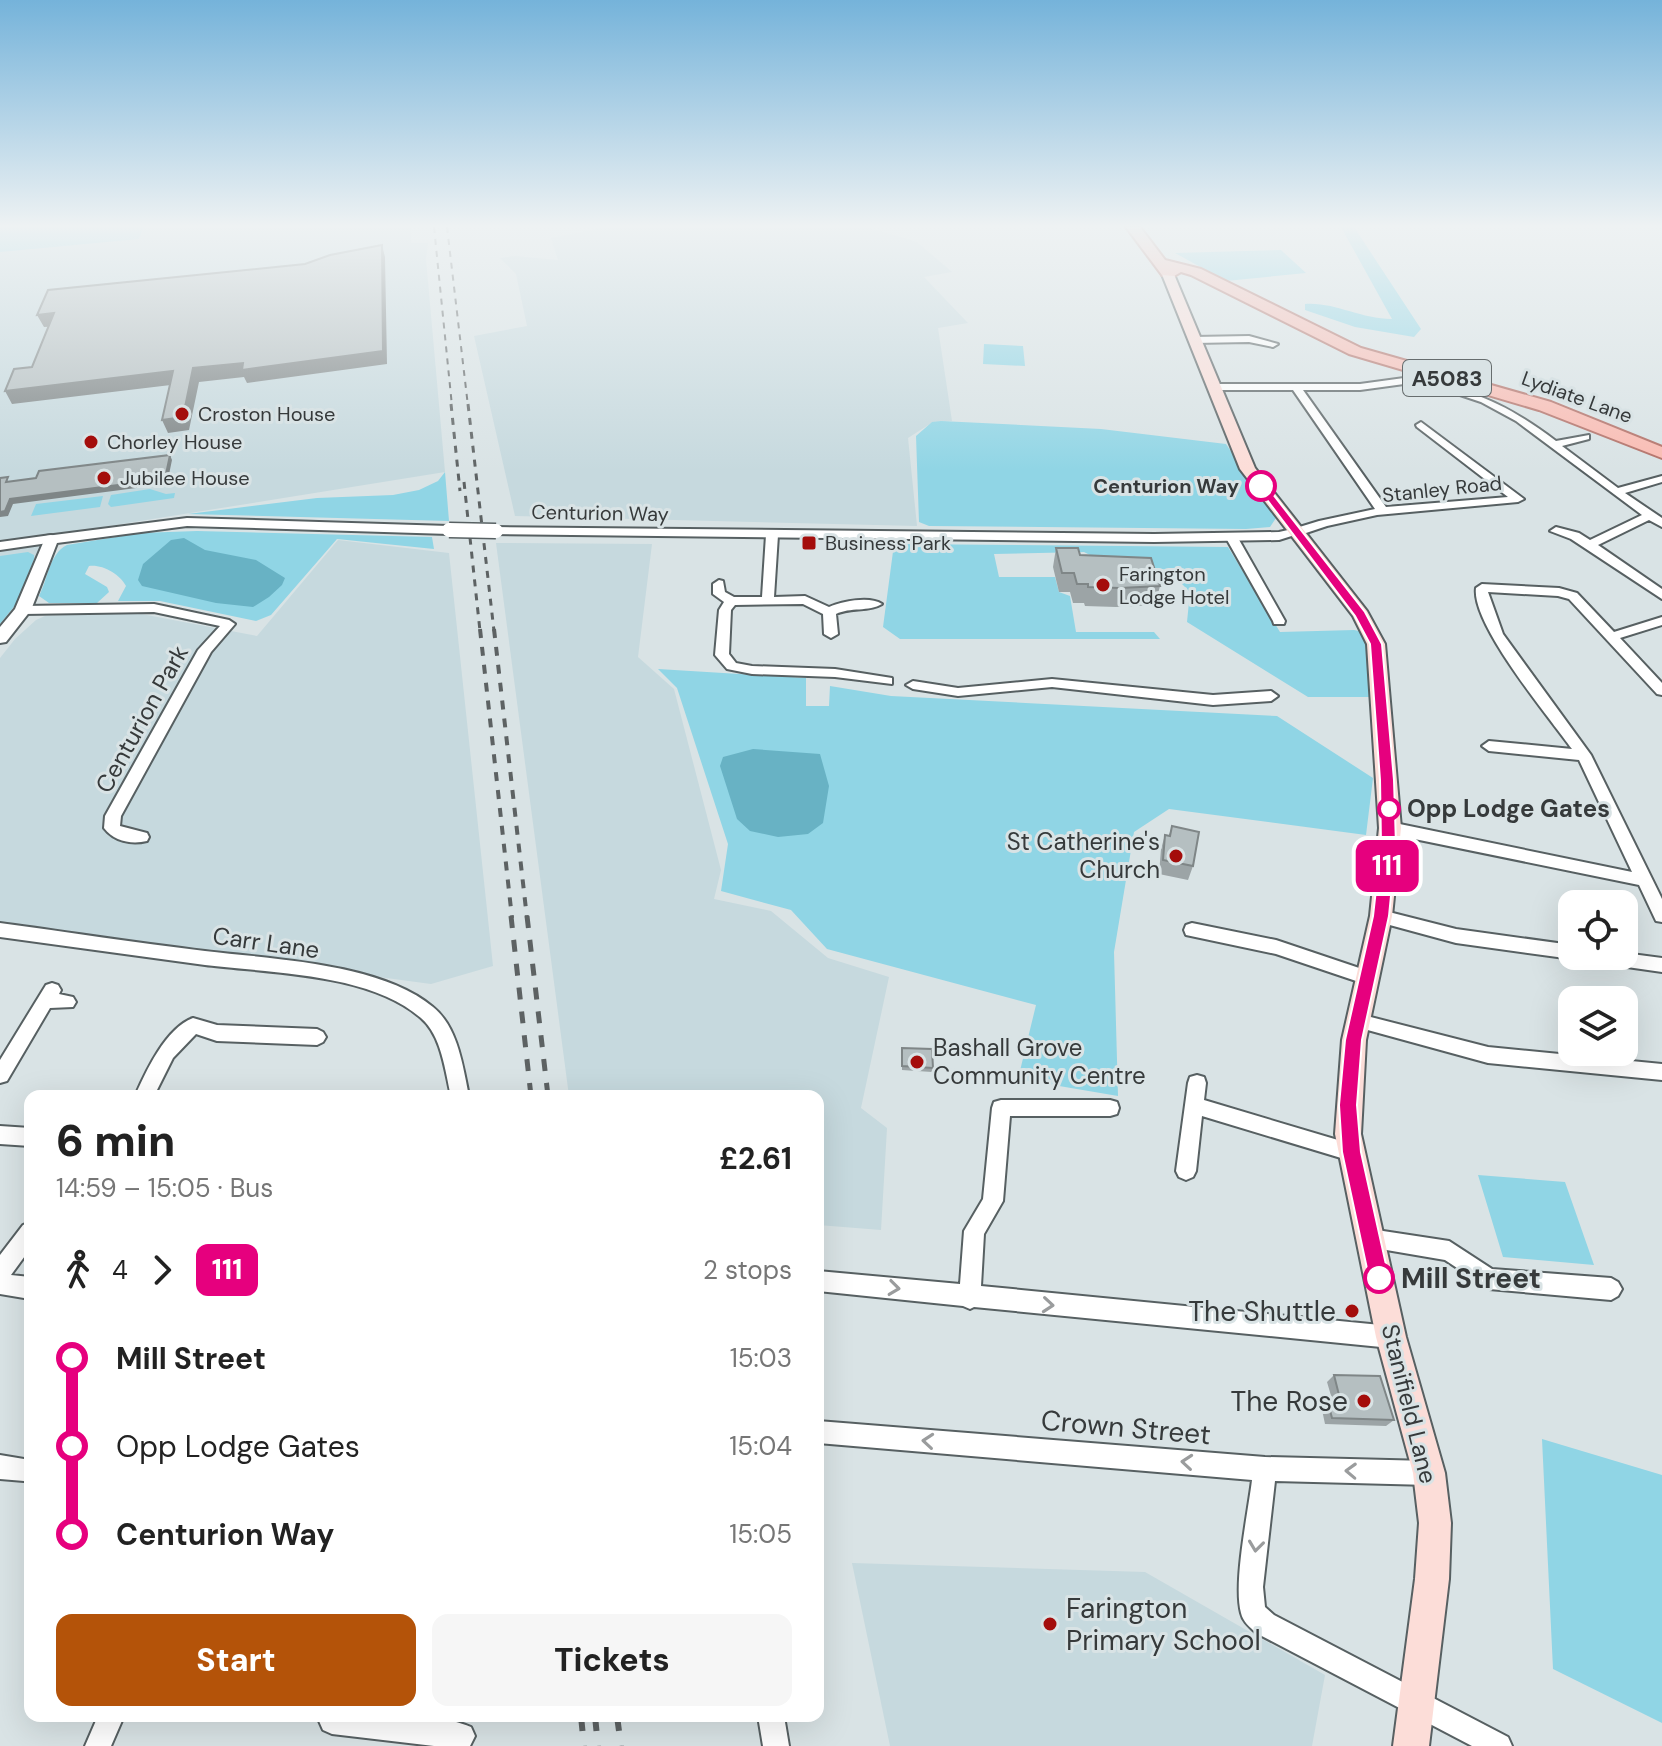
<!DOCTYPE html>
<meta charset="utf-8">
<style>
:root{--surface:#fff;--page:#f6f6f6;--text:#222;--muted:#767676;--accent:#b45309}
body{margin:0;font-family:"DM Sans",sans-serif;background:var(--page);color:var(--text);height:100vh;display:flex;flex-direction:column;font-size:30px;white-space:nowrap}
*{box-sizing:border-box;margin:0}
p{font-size:26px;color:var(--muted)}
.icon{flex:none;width:44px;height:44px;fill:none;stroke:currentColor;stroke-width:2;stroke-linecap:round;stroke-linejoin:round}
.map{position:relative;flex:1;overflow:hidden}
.details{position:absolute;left:24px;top:1090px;width:800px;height:632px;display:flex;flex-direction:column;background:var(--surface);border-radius:16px;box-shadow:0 8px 32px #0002}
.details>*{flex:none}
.badge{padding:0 16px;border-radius:12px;font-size:28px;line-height:52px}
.controls{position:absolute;left:1558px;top:890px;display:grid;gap:16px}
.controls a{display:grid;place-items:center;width:80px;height:80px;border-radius:16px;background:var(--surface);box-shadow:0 8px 32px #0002;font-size:40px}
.map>.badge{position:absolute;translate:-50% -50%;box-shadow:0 0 0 4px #fff}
.legs{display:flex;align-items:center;gap:12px;height:88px;padding:0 32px;font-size:26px}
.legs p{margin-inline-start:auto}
.overview{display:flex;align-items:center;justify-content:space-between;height:136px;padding:0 32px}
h1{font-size:44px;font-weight:800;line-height:60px}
.primary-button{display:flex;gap:16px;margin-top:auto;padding:16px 32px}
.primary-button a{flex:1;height:92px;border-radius:16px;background:var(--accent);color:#fff;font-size:32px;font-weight:800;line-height:92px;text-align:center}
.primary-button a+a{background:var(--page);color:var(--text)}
ul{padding:0 32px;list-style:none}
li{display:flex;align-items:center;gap:28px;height:88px;font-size:30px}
li i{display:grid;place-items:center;width:12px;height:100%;margin:0 10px;background:currentColor}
li i::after{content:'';width:20px;height:20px;margin:-10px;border:6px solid;border-radius:50%;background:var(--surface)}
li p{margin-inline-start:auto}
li:first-child i{background:linear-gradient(#0000 50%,currentColor 0)}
li:last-child i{background:linear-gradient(currentColor 50%,#0000 0)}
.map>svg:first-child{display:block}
</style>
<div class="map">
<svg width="1662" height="1746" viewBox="0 0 1662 1746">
<rect width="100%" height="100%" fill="#d9e3e5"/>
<!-- built -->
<path fill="#c6d9de" d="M 0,227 L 411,227 L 411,243 L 428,243 L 426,259 L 445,472 L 47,536 L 0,620 Z
M 606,227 L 867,227 L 917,242 L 952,272 L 924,277 L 968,323 L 938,328 L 952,421 L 933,422 L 908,438 L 917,526 L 515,516 L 474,336 L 527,326 L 516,274 L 500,258 L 515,256 L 558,260 L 551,238 Z
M 338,540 L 449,553 L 493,966 L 431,984 L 0,926 L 0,658 L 15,639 L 36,620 L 45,616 L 131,612 L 257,636 Z
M 496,543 L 652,544 L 638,657 L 674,689 L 721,870 L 714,899 L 771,911 L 828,958 L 889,977 L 861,1108 L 887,1128 L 881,1230 L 818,1225 L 818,1096 L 569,1096 Z
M 852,1563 L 1145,1572 L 1325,1675 L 1312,1746 L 890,1746 Z"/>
<!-- green -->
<path fill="#90d5e5" d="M 0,227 L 146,227 L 143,228 L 139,239 L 0,252 Z
M 1341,227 L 1354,227 L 1421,329 L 1414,337 L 1355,327 L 1305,310 L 1305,304 C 1335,302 1360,319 1392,319 Z
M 1281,250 L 1306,273 L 1226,281 L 1175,253 Z
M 984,344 L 1023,346 L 1025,366 L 983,364 Z
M 941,421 L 1101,429 L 1226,444 L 1276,518 L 1270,527 L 1246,529 L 929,526 L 919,522 L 916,436 L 932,422 Z
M 445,472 L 449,521 L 188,514 L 317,498 L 393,495 L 419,490 L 438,481 Z
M 150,489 L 166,494 L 175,493 L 174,498 L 111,507 L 108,504 L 111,495 Z
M 103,496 L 100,507 L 31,516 L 36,504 Z
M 197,531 L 432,537 L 434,549 L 337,539 L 271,615 L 256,621 L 160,601 L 118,601 L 126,586 C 120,574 102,564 89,566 L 85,574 L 107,587 L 109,592 L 97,603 L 49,603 L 39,596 C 48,579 49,554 67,545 L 140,533 Z
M 894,544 L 1228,547 L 1280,632 L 1354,630 L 1368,633 L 1372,669 L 1370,697 L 1308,697 L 1187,622 L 1190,592 L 1168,570 L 1098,559 L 1084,552 L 994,554 L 999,577 L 1055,577 L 1059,592 L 1070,596 L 1076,632 L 1154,632 L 1160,639 L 900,639 L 883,627 Z
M 28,552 L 34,555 L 34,559 L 17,603 L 0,624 L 0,556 Z
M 658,669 L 806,678 L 806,706 L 829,706 L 830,686 L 891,696 L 1277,716 L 1373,778 L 1366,835 L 1169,809 L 1134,832 L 1114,952 L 1118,1096 L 1018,1079 L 1036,1005 L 827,949 L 791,910 L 721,891 L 728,844 L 677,688 Z
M 1478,1175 L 1565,1182 L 1594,1265 L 1503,1257 Z
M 1542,1439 L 1662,1475 L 1662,1723 L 1553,1669 Z"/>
<!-- water -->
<path fill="#68b2c4" d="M 184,538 L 205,550 L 256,560 L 285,578 L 282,585 L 269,597 L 253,607 L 216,603 L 142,586 L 138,580 L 143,564 L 171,540 Z
M 753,749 L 820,754 L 829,786 L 823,823 L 808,834 L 778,837 L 750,831 L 737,819 L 720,766 L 723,757 Z"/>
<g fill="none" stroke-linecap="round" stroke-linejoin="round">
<defs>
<path id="minor" d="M 1249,336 L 1278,344 L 1273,347 L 1249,342 L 1194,343 L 1189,340 L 1194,337 Z
M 1404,378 C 1469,388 1503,401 1556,441 L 1589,435 L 1589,439 L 1562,446 L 1618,488 L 1662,476 L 1662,482 L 1625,493 L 1662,518 L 1662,527 L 1649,520 L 1598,545 L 1662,589 L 1662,599 L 1571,539 L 1550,531 L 1556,527 L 1579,533 L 1590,540 L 1642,515 L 1516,421 L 1481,402 L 1448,391 L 1404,384 L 1360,390 L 1303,390 L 1386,507 L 1508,497 L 1417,427 L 1416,425 L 1421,422 L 1524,499 L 1518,502 L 1377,515 L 1327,526 L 1297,536 L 1293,535 L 1293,529 L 1319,521 L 1375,509 L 1293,390 L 1213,390 L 1208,387 L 1213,384 L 1360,384 Z
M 772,531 L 778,535 L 774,597 L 805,596 L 829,607 C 843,601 870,596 882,604 C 869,612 850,607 836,614 L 838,634 L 831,638 L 824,634 L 823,614 L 803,604 L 735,605 L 731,610 L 729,654 L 736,663 L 752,666 L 835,669 L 892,678 L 892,684 L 835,677 L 752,674 L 727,669 L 715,655 L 719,610 L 724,602 L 713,594 L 713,584 L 719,580 L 723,581 L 725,592 L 734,597 L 762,597 L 766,535 Z
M 1232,534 L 1238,538 L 1285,621 L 1284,624 L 1274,624 L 1273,621 L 1226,538 Z
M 51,535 L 55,536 L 55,542 L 0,550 L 0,542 Z
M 1482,584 L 1559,588 L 1577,593 L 1614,632 L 1662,617 L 1662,625 L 1620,638 L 1662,683 L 1662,695 L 1657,694 L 1569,599 L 1558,596 L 1488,592 L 1503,634 L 1591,755 L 1662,899 L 1662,922 L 1656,921 L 1639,885 L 1390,834 L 1382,828 L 1390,822 L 1632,872 L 1579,760 L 1489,751 L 1482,746 L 1489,741 L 1572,749 C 1549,717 1471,624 1476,588 Z
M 154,604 L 229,620 L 235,624 L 211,652 L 121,816 L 120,826 L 147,833 L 149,837 L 147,841 C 131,845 114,841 104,828 L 105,816 L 198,650 L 220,626 L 154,612 L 23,614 L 17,610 L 23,606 Z
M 1052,679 L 1213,695 L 1271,691 L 1278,696 L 1271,701 L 1213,705 L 1052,687 L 958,696 L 913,689 L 906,685 L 913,681 L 958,688 Z
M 1381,910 L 1456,929 L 1572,945 L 1572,956 L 1578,956 L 1572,959 L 1456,943 L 1375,921 L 1373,916 L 1375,911 Z
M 0,923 C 68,932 137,943 205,951 C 272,959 381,963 433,1007 C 458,1027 463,1067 469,1096 L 451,1096 C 445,1071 442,1036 421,1018 C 370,973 269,973 205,965 C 137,956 68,946 0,937 Z
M 1192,923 L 1276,940 L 1374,973 L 1377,978 L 1374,983 L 1368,985 L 1276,954 L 1186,935 L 1184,930 L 1186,925 Z
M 1624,953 L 1662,958 L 1662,972 L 1599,963 L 1593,961 L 1590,956 L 1624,956 Z
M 52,983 L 58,985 L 61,990 L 59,994 L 73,997 L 76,1002 L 73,1007 L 50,1008 L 7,1081 L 0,1083 L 0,1060 L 46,985 Z
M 1359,1014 L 1488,1047 L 1662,1064 L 1662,1080 L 1488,1063 L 1353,1026 L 1350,1021 L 1353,1016 Z
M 193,1018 L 217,1025 L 317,1029 L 323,1032 L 326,1037 L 323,1042 L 317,1045 L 217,1041 L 196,1034 L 173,1058 L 154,1096 L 135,1096 C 146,1071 166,1028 193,1018 Z
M 1197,1075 L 1204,1077 L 1206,1083 L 1204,1100 L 1358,1146 L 1361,1152 L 1358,1158 L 1351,1161 L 1202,1116 L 1196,1171 L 1193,1177 L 1186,1180 L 1179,1177 L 1176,1171 L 1188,1083 L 1190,1077 Z
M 1001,1100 L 1110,1100 L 1117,1102 L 1119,1108 L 1117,1114 L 1110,1116 L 1010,1116 L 1003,1201 L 984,1234 L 981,1286 L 1391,1326 L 1399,1329 L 1402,1337 L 1399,1345 L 1391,1348 L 974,1307 L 970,1309 L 963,1306 L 818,1291 L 818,1271 L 960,1284 L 964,1231 L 983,1199 L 992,1108 L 994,1102 Z
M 0,1126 L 30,1128 L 30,1146 L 0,1144 Z
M 30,1222 L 30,1249 L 11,1275 L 30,1277 L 30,1299 L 0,1294 L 0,1255 L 23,1225 Z
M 1370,1229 L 1449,1241 L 1492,1269 L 1611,1278 L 1618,1282 L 1622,1289 L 1618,1296 L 1611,1300 L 1489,1289 L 1445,1260 L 1363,1246 L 1360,1239 L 1363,1232 Z
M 818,1421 L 1265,1457 L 1429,1461 L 1437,1465 L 1441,1473 L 1437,1481 L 1429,1485 L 1275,1481 L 1263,1587 L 1265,1607 L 1274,1615 L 1508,1737 L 1512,1746 L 1472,1746 L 1256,1633 C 1250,1627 1243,1622 1241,1613 C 1233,1583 1248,1513 1252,1480 L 818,1443 Z
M 0,1455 L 30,1460 L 30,1478 L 24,1481 L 0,1479 Z
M 98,1716 L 124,1716 L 111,1746 L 85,1746 Z
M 321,1716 C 364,1716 432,1710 471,1727 L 475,1736 L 470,1746 L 434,1746 L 332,1734 L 323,1730 L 319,1721 Z
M 758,1716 L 784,1716 L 789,1746 L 763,1746 Z"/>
<path id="tertiary" d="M 187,518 L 449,526 L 456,530 L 449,534 L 187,526 L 57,543 L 31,610 L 6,642 L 0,643 L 0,627 L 15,609 L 46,536 Z
M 496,527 L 1154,534 L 1279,532 L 1297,528 L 1304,532 L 1279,540 L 1154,542 L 491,534 L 491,528 Z"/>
<path id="secondary" d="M 1167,268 L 1173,272 L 1255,468 L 1367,611 L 1385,644 L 1401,828 L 1392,916 L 1366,1040 L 1361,1134 L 1406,1337 L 1445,1473 L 1451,1523 L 1449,1579 L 1429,1746 L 1393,1746 L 1415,1579 L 1419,1523 L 1413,1473 L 1376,1337 L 1335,1134 L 1342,1040 L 1370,916 L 1379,828 L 1367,644 L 1353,616 L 1240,469 L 1161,272 Z"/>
<path id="primary" d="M 1126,227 L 1140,227 L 1165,260 L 1201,269 L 1361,348 L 1551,402 L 1662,447 L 1662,458 L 1539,410 L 1349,354 L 1191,275 L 1181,272 L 1174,276 L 1162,275 Z"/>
</defs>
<!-- minor casing -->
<use href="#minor" stroke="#576062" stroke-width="4"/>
<!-- tertiary casing -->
<use href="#tertiary" stroke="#576062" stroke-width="4"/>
<!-- secondary casing -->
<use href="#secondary" stroke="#576062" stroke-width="4"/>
<!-- primary casing -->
<use href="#primary" stroke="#b37067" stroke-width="4"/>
<!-- minor -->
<use href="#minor" fill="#fff" fill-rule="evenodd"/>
<!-- tertiary -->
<use href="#tertiary" fill="#fff" fill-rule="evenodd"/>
<!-- secondary -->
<use href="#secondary" fill="#fcddd8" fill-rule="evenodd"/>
<!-- primary -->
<use href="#primary" fill="#fabbb2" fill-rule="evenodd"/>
<!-- rail-far4 -->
<path stroke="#5d6263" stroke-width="2" stroke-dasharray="6 6" stroke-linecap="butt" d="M 434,227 L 452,406
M 447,227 L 468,406"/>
<!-- rail-far3 -->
<path stroke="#5d6263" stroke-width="3" stroke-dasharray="7 7" stroke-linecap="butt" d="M 451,404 L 460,491
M 468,404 L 494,631
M 464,482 L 480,631"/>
<!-- rail-far2 -->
<path stroke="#5d6263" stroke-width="4" stroke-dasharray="9 9" stroke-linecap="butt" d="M 480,629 L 512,918
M 494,629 L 527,918"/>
<!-- rail-far1 -->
<path stroke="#5d6263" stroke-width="5" stroke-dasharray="12 12" stroke-linecap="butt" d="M 511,916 L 531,1096
M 527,916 L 548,1096"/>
<!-- rail -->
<path stroke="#5d6263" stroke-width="6" stroke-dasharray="15 15" stroke-linecap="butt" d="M 581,1716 L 584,1746
M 595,1716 L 598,1746
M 617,1716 L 621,1746"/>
<defs>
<path id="tertiary-bridge" d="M 449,530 L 496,531"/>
</defs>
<!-- tertiary-bridge casing -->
<use href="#tertiary-bridge" stroke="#576062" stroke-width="17" stroke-linecap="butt"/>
<!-- tertiary-bridge -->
<use href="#tertiary-bridge" stroke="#fff" stroke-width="14"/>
</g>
<!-- wall -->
<path fill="#9ca4a6" d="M 1056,548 L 1160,586 L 1155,605 L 1116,607 L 1085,606 L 1084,603 L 1073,603 L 1070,592 L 1059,592 L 1053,567 Z
M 1172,826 L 1193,866 L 1188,880 L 1159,874 L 1161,849 L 1165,835 L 1169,835 Z
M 902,1048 L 933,1068 L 932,1072 L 902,1070 Z
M 1334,1375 L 1394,1420 L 1386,1426 L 1325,1424 L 1321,1405 L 1327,1399 L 1332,1399 L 1327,1382 Z"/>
<!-- shaded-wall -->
<path fill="#7f8687" d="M 382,245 L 385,257 L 387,364 L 247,383 L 244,377 L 199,382 L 189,430 L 168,433 L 162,420 L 193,368 L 243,363 Z
M 54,313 L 61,326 L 44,327 L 37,315 Z
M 173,371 L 179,384 L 12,404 L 5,391 Z
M 170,455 L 172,460 L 167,484 L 13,504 L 8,516 L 0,517 L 0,512 L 10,499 Z"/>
<!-- building -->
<path fill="#b5bfc1" stroke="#7f8687" stroke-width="2" d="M 382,245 L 383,351 L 242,370 L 243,363 L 193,368 L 183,417 L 162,420 L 173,371 L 5,391 L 14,369 L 32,367 L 54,313 L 37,315 L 48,290 L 305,264 L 330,255 Z
M 170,455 L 165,479 L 10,499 L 5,511 L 0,512 L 0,478 L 8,477 L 6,482 L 36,478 L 39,471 Z
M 1056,548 L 1078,548 L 1080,555 L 1151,558 L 1160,586 L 1120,588 L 1088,587 L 1088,584 L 1077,584 L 1074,573 L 1062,573 Z
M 1172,826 L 1199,832 L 1193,866 L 1163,860 L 1165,835 L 1170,836 Z
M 902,1048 L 932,1049 L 933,1068 L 902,1066 Z
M 1334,1375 L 1380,1376 L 1394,1420 L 1332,1418 L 1327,1399 L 1340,1399 Z"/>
<!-- one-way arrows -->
<defs><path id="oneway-chevron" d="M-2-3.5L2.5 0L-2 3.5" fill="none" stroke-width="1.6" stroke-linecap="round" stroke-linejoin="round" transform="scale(2)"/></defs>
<g stroke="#9a9c9d">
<use href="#oneway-chevron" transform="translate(894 1288) rotate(7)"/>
<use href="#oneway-chevron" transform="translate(1048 1305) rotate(5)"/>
<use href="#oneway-chevron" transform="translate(928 1441) rotate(-175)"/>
<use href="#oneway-chevron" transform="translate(1187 1462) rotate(-175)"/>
<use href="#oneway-chevron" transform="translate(1351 1471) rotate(-178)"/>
<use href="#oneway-chevron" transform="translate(1256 1546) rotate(97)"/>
</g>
<!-- sky -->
<linearGradient id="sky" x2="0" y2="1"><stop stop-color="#75b3da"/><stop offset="0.48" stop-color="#eef2f3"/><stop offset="1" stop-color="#eef2f3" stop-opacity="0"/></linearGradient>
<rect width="1662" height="471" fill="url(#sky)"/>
<!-- line-1 -->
<path fill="#e6007e" stroke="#fff" stroke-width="2" d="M 1258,484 L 1265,484 L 1365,612 L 1382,644 L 1394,780 L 1396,845 L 1389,916 L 1362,1040 L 1357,1105 L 1361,1152 L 1389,1278 L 1386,1285 L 1379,1288 L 1372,1285 L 1369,1278 L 1342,1152 L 1339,1105 L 1345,1040 L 1373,916 L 1381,845 L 1380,780 L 1370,644 L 1355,616 L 1258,488 Z"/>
<!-- markers -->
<g fill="#a40d0b" stroke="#d9e3e5" stroke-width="3">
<circle cx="182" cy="414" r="8"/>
<circle cx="91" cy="442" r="8"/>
<circle cx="104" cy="478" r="8"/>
<rect x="801" y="535" width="16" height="16" rx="4"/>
<circle cx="1103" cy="585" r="8"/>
<circle cx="1176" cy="856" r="8"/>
<circle cx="917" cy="1062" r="8"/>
<circle cx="1352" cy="1311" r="8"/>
<circle cx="1364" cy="1401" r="8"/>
<circle cx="1050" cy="1624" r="8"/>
</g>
<g fill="#fff" stroke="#e6007e" stroke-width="4">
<circle cx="1261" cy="486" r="14"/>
<circle cx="1389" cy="809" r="10"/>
<circle cx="1379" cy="1278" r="14"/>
</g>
<g text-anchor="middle" stroke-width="6" stroke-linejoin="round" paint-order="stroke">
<!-- far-street labels -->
<g font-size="20" fill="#363a3b" stroke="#d9e3e5">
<text transform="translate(1577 397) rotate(20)" y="7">Lydiate Lane</text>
<text transform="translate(1442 489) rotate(-6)" y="7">Stanley Road</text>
<text transform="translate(600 513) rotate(1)" y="7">Centurion Way</text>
</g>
<!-- far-poi labels -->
<g font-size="20" fill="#363a3b" stroke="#d9e3e5" text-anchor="start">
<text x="198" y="421">Croston House</text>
<text x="107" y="449">Chorley House</text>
<text x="120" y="485">Jubilee House</text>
<text x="825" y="550">Business Park</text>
<text x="1119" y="581">Farington<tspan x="1119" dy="23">Lodge Hotel</tspan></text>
</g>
<!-- far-stop labels -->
<g font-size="20" font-weight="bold" fill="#363a3b" stroke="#d9e3e5" text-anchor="end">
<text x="1239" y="493">Centurion Way</text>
</g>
<!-- shield labels -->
<rect fill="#d9e3e5" stroke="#676d6e" stroke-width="2" x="1403" y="360" width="88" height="36" rx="6"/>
<g font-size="22" font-weight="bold" fill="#363a3b">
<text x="1447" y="386">A5083</text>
</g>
<!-- street labels -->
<g font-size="24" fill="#363a3b" stroke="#d9e3e5">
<text transform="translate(142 719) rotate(-61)" y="8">Centurion Park</text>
<text transform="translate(266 943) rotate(8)" y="8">Carr Lane</text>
<text transform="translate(1409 1404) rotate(76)" y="8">Stanifield Lane</text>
</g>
<!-- stop labels -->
<g font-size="24" font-weight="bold" fill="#363a3b" stroke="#d9e3e5" text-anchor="start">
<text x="1407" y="817">Opp Lodge Gates</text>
</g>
<!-- poi labels -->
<g font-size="24" fill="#363a3b" stroke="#d9e3e5" text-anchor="end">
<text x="1160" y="850">St Catherine's<tspan x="1160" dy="28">Church</tspan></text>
<text x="933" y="1056" text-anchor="start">Bashall Grove<tspan x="933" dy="28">Community Centre</tspan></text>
</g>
<!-- near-stop labels -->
<g font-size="28" font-weight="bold" fill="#363a3b" stroke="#d9e3e5" text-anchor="start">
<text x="1401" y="1288">Mill Street</text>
</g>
<!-- near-poi labels -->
<g font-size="28" fill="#363a3b" stroke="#d9e3e5" text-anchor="end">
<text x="1336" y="1321">The Shuttle</text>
<text x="1348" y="1411">The Rose</text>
<text x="1066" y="1618" text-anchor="start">Farington<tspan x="1066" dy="32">Primary School</tspan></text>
</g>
<!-- near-street labels -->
<g font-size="28" fill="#363a3b" stroke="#d9e3e5">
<text transform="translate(1126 1427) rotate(5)" y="10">Crown Street</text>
</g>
</g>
</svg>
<div class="controls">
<a><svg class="icon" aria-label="locate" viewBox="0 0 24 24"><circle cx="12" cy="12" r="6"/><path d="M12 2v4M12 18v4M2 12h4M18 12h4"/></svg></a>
<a><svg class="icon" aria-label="layers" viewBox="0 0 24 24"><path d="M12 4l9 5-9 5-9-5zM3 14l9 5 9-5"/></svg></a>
</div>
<b class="badge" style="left:1387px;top:866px;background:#e6007e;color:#fff">111</b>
<section class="details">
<div class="overview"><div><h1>6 min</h1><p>14:59 – 15:05 · Bus</p></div><b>£2.61</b></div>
<div class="legs"><svg class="icon" aria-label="walk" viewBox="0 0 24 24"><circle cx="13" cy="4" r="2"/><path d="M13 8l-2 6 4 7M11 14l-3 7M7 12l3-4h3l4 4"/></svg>4<svg class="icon" aria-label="forward" viewBox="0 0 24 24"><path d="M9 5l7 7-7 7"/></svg><b class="badge" style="background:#e6007e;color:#fff">111</b><p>2 stops</p></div>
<ul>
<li><i style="color:#e6007e"></i><b>Mill Street</b><p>15:03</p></li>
<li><i style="color:#e6007e"></i><span>Opp Lodge Gates</span><p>15:04</p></li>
<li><i style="color:#e6007e"></i><b>Centurion Way</b><p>15:05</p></li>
</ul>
<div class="primary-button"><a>Start</a><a>Tickets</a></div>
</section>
</div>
